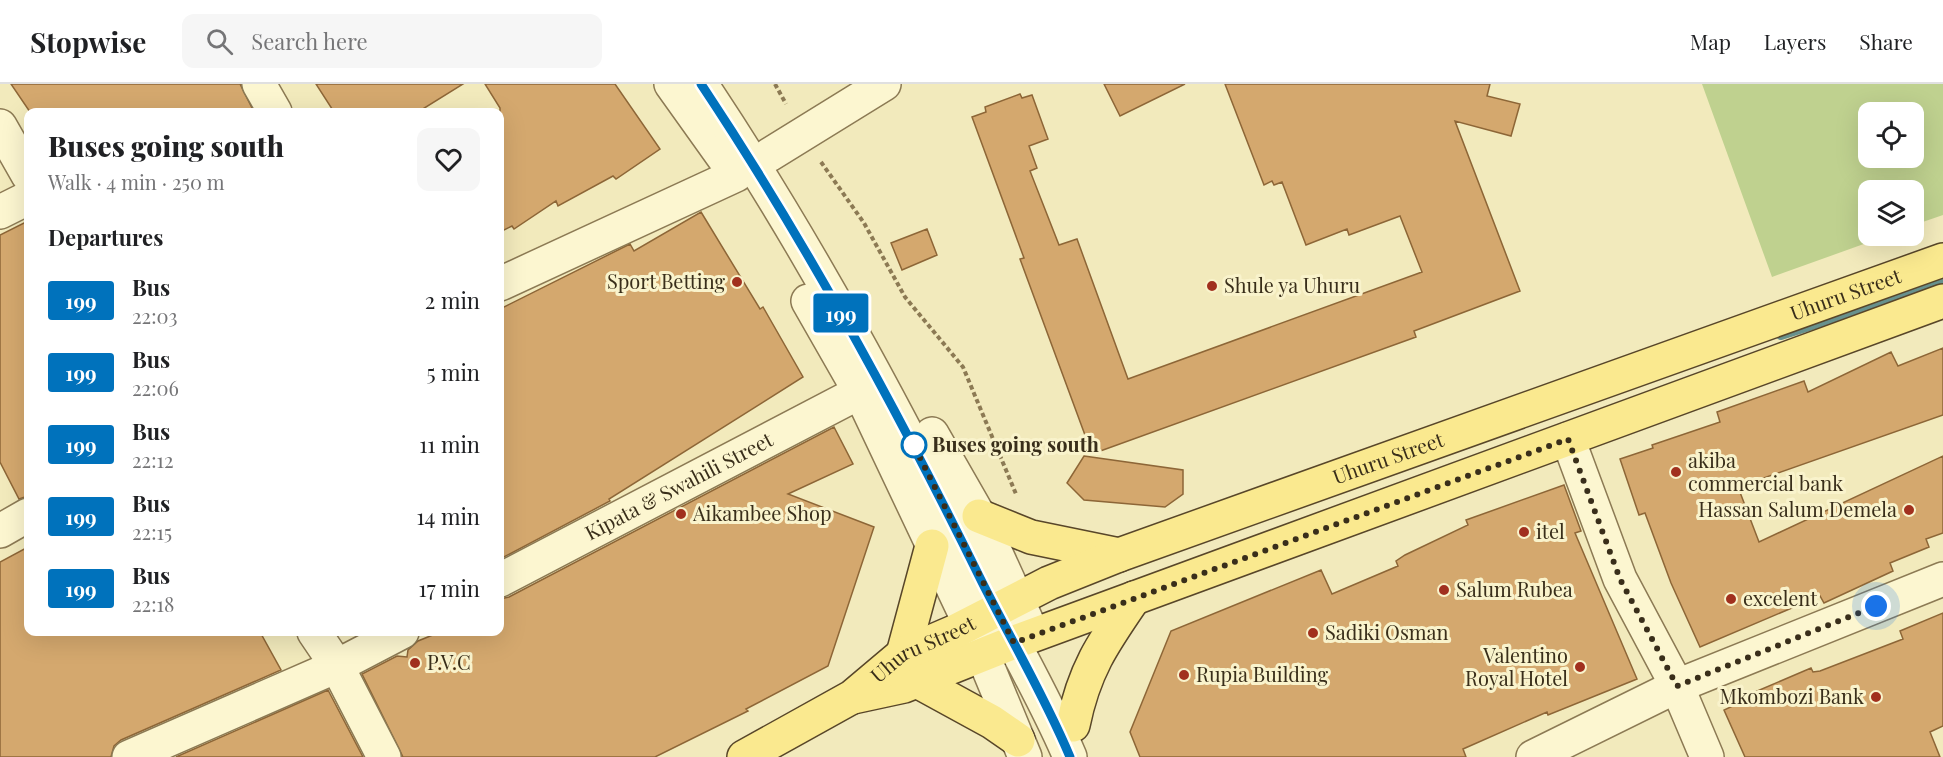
<!DOCTYPE html>
<meta charset="utf-8">
<style>
:root{--surface:#fff;--page:#f6f6f6;--text:#202124;--muted:#757577;--line:#e0e0e0}
body{margin:0;font-family:"Playfair Display",serif;background:var(--page);color:var(--text);height:100vh;display:flex;flex-direction:column;font-size:22px;white-space:nowrap}
*{box-sizing:border-box;margin:0}
p{font-size:20px;color:var(--muted)}
.icon{flex:none;width:33px;height:33px;fill:none;stroke:currentColor;stroke-width:2;stroke-linecap:round;stroke-linejoin:round}
.map{position:relative;flex:1;overflow:hidden}
.drawer{position:absolute;left:24px;top:24px;width:480px;height:528px;display:flex;flex-direction:column;background:var(--surface);border-radius:12px;box-shadow:0 6px 24px #0002}
.drawer>*{flex:none}
.badge{padding:0 12px;border-radius:4px;font-size:21px;line-height:39px}
.controls{position:absolute;left:1858px;top:18px;display:grid;gap:12px}
.controls a{display:grid;place-items:center;width:66px;height:66px;border-radius:12px;background:var(--surface);box-shadow:0 6px 24px #0002;font-size:30px}
.you{position:absolute;width:30px;height:30px;margin:-15px;border:4px solid #fff;border-radius:50%;background:#1a73e8;box-shadow:0 0 0 9px #1a73e833}
.map>.badge{position:absolute;translate:-50% -50%;box-shadow:0 0 0 3px #fff}
h2{padding:0 24px;font-size:22px;line-height:54px}
.round{display:grid;place-items:center;flex:none;width:63px;height:63px;border-radius:12px;background:var(--page)}
.overview{display:flex;align-items:center;justify-content:space-between;height:102px;padding:0 24px}
h1{font-size:28px;font-weight:800;line-height:45px}
ul{padding:0;list-style:none}
li{display:flex;align-items:center;gap:18px;height:72px;padding:0 24px}
li div{flex:1}
li b{display:block;font-size:22px}
li em{font-style:normal}
li .badge{min-width:66px;font-weight:700;text-align:center}
header{display:flex;align-items:center;gap:36px;box-sizing:border-box;height:84px;padding:0 30px;background:var(--surface);border-bottom:2px solid var(--line)}
header strong{font-size:28px}
nav{display:flex;gap:33px;margin-inline-start:auto;font-size:21px}
.search{width:420px;height:54px;background:var(--page);display:flex;align-items:center;gap:15px;box-sizing:border-box;padding:0 21px;border-radius:12px;color:var(--muted);font-size:22px}
.map>svg:first-child{display:block}
</style>
<header>
<strong>Stopwise</strong>
<div class="search"><svg class="icon" aria-label="search" viewBox="0 0 24 24"><circle cx="10" cy="10" r="6"/><path d="M15 15l6 6"/></svg>Search here</div>
<nav><a>Map</a><a>Layers</a><a>Share</a></nav>
</header>
<div class="map">
<svg width="1943" height="673" viewBox="0 0 1943 673">
<rect width="100%" height="100%" fill="#f2eabc"/>
<!-- green -->
<path fill="#bfd18f" fill-rule="evenodd" d="M 1702,0 L 1943,0 L 1943,131 L 1914,141 L 1914,106 L 1869,106 L 1869,152 L 1886,152 L 1772,193 ZM 1869,28 L 1914,28 L 1914,74 L 1869,74 Z"/>
<g fill="none" stroke-linecap="round" stroke-linejoin="round">
<!-- stream -->
<path stroke="#67918d" stroke-width="10" d="M 1781,251 L 1943,199"/>
</g>
<!-- building -->
<path fill="#d4a86e" stroke="#8d6637" stroke-width="1.5" d="M 11,0 L 240,0 L 254,28 L 30,28 Z
M 316,0 L 463,0 L 418,28 L 334,28 Z
M 485,0 L 615,0 L 660,65 L 616,95 L 613,92 L 558,122 L 556,117 L 514,145 L 512,142 L 500,148 L 500,24 Z
M 1104,0 L 1185,0 L 1120,32 Z
M 1225,0 L 1490,0 L 1487,12 L 1520,20 L 1511,52 L 1455,37 L 1520,207 L 1414,247 L 1416,253 L 1092,370 L 1020,175 L 1024,174 L 972,33 L 986,28 L 985,23 L 1020,10 L 1022,14 L 1032,11 L 1048,55 L 1029,62 L 1037,84 L 1030,87 L 1059,161 L 1077,155 L 1128,295 L 1422,188 L 1400,132 L 1349,151 L 1347,145 L 1306,161 L 1282,98 L 1274,101 L 1272,97 L 1264,101 Z
M 701,128 L 760,225 L 763,223 L 803,293 L 609,415 L 610,417 L 500,475 L 500,225 L 630,160 L 634,167 Z
M 28,137 L 28,412 L 19,415 L 0,378 L 0,151 Z
M 927,145 L 937,171 L 902,186 L 891,159 Z
M 1943,264 L 1943,331 L 1738,403 L 1759,458 L 1943,372 L 1943,449 L 1926,455 L 1929,463 L 1890,479 L 1893,487 L 1824,519 L 1820,512 L 1700,563 L 1671,499 L 1645,429 L 1639,431 L 1620,375 L 1653,364 L 1652,361 L 1720,338 L 1717,328 L 1804,297 L 1808,308 L 1891,268 L 1898,282 Z
M 834,343 L 853,380 L 788,410 L 874,443 L 828,582 L 746,625 L 748,627 L 655,673 L 403,673 L 362,590 L 397,572 L 407,573 L 408,566 L 418,557 L 440,548 L 500,548 L 500,515 L 509,513 Z
M 1084,372 L 1183,386 L 1183,410 L 1165,423 L 1084,416 L 1067,399 Z
M 1564,401 L 1581,447 L 1575,449 L 1637,595 L 1548,631 L 1547,628 L 1463,665 L 1466,673 L 1140,673 L 1130,648 L 1171,547 L 1321,486 L 1332,510 L 1398,482 L 1396,477 L 1405,471 L 1468,441 L 1466,436 Z
M 28,463 L 28,548 L 260,548 L 281,586 L 121,656 L 114,662 L 111,673 L 0,673 L 0,478 Z
M 1943,529 L 1943,642 L 1930,648 L 1940,673 L 1745,673 L 1724,626 L 1756,611 L 1755,608 L 1811,584 L 1813,588 L 1820,587 L 1903,555 L 1900,547 Z
M 328,606 L 363,673 L 176,673 Z"/>
<g fill="none" stroke-linecap="round" stroke-linejoin="round">
<defs>
<g id="minor">
<path d="M 259,0 L 275,28"/>
<path d="M 671,0 L 731,84"/>
<path d="M 701,0 C 808,160 899,330 984,502 C 1012,559 1045,614 1070,673"/>
<path d="M 0,42 L 28,91"/>
<path d="M 769,71 L 884,0"/>
<path d="M 0,128 L 28,114"/>
<path d="M 500,200 L 736,91"/>
<path d="M 808,217 L 860,308 L 970,540 L 1025,673"/>
<path d="M 932,350 L 979,432 L 1029,542"/>
<path d="M 1568,355 L 1620,495 L 1677,602 L 1707,673"/>
<path d="M 0,447 L 28,431"/>
<path id="s1" d="M 500,496 L 860,308"/>
<path d="M 314,548 L 337,582 L 384,673"/>
<path d="M 129,673 L 337,582 L 402,548"/>
<path d="M 1533,673 L 1677,602 L 1943,495"/>
</g>
<g id="major">
<path d="M 979,432 L 1031,453 L 1119,471"/>
<path d="M 903,570 L 932,462"/>
<path d="M 917,597 L 992,638 L 1018,656"/>
<path d="M 853,613 L 904,602 L 1012,559 L 1943,217"/>
<path d="M 1073,641 C 1084,586 1103,559 1134,514"/>
<path id="s2" d="M 744,673 L 852,613 L 903,570 L 954,548 L 1049,499 L 1119,471 L 1943,176"/>
</g>
</defs>
<!-- minor casing -->
<use href="#minor" stroke="#8c7a54" stroke-width="36"/>
<!-- major casing -->
<use href="#major" stroke="#584629" stroke-width="36"/>
<!-- path -->
<path stroke="#8c7a54" stroke-width="4" stroke-dasharray="4.5 3" stroke-linecap="butt" d="M 775,0 L 786,20
M 821,78 L 864,139 L 905,213 L 963,283 L 1016,410"/>
<!-- minor -->
<use href="#minor" stroke="#fcf6d0" stroke-width="33"/>
<!-- major -->
<use href="#major" stroke="#fae98f" stroke-width="33"/>
</g>
<g fill="none" stroke-linecap="round" stroke-linejoin="round">
<defs>
<path id="line" d="M 701,0 C 807,159 898,327 982,498 C 1011,556 1045,613 1070,673"/>
</defs>
<!-- line casing -->
<use href="#line" stroke="#fff" stroke-width="14"/>
<!-- line -->
<use href="#line" stroke="#0072bc" stroke-width="9"/>
<!-- walk -->
<path stroke="#392e1a" stroke-width="6" stroke-dasharray="0 10.8" d="M 914,361 L 912,358 L 1014,559 L 1568,355 L 1620,495 L 1677,602 L 1876,522"/>
</g>
<!-- markers -->
<g fill="#a1301e" stroke="#f9f3cc" stroke-width="2">
<circle cx="737" cy="198" r="6"/>
<circle cx="1212" cy="202" r="6"/>
<circle cx="1676" cy="388" r="6"/>
<circle cx="1909" cy="426" r="6"/>
<circle cx="681" cy="430" r="6"/>
<circle cx="1524" cy="448" r="6"/>
<circle cx="1444" cy="506" r="6"/>
<circle cx="1731" cy="515" r="6"/>
<circle cx="1313" cy="549" r="6"/>
<circle cx="415" cy="579" r="6"/>
<circle cx="1580" cy="583" r="6"/>
<circle cx="1184" cy="591" r="6"/>
<circle cx="1876" cy="613" r="6"/>
</g>
<circle fill="#fff" stroke="#0072bc" stroke-width="3" cx="914" cy="361" r="12"/>
<g text-anchor="middle" stroke-width="6" stroke-linejoin="round" paint-order="stroke">
<!-- poi labels -->
<g font-size="20" fill="#392e1a" stroke="#f9f3cc" text-anchor="start">
<text x="725" y="205" text-anchor="end">Sport Betting</text>
<text x="1224" y="209">Shule ya Uhuru</text>
<text x="1688" y="384">akiba<tspan x="1688" dy="23">commercial bank</tspan></text>
<text x="1897" y="433" text-anchor="end">Hassan Salum Demela</text>
<text x="693" y="437">Aikambee Shop</text>
<text x="1536" y="455">itel</text>
<text x="1456" y="513">Salum Rubea</text>
<text x="1743" y="522">excelent</text>
<text x="1325" y="556">Sadiki Osman</text>
<text x="1568" y="579" text-anchor="end">Valentino<tspan x="1568" dy="23">Royal Hotel</tspan></text>
<text x="427" y="586">P.V.C</text>
<text x="1196" y="598">Rupia Building</text>
<text x="1864" y="620" text-anchor="end">Mkombozi Bank</text>
</g>
<!-- street labels -->
<g font-size="20" fill="#392e1a" stroke="#f9f3cc">
<text dy="7" stroke="none"><textPath href="#s2" startOffset="1200">Uhuru Street</textPath></text>
<text dy="7" stroke="none"><textPath href="#s2" startOffset="714">Uhuru Street</textPath></text>
<text dy="7" stroke="none"><textPath href="#s1" startOffset="202">Kipata &amp; Swahili Street</textPath></text>
<text dy="7" stroke="none"><textPath href="#s2" startOffset="210">Uhuru Street</textPath></text>
</g>
<!-- stop labels -->
<g font-size="20" font-weight="bold" fill="#392e1a" stroke="#f9f3cc" text-anchor="start">
<text x="932" y="368">Buses going south</text>
</g>
</g>
</svg>
<div class="controls">
<a><svg class="icon" aria-label="locate" viewBox="0 0 24 24"><circle cx="12" cy="12" r="6"/><path d="M12 2v4M12 18v4M2 12h4M18 12h4"/></svg></a>
<a><svg class="icon" aria-label="layers" viewBox="0 0 24 24"><path d="M12 4l9 5-9 5-9-5zM3 14l9 5 9-5"/></svg></a>
</div>
<div class="you" style="left:1876px;top:522px"></div>
<b class="badge" style="left:841px;top:229px;background:#0072bc;color:#fff">199</b>
<section class="drawer">
<div class="overview"><div><h1>Buses going south</h1><p>Walk · 4 min · 250 m</p></div><a class="round"><svg class="icon" aria-label="heart" viewBox="0 0 24 24"><path d="M12 20l-8-8c-3-5 5-10 8-4 3-6 11-1 8 4z"/></svg></a></div>
<h2>Departures</h2>
<ul>
<li><span class="badge" style="background:#0072bc;color:#fff">199</span><div><b>Bus</b><p>22:03</p></div><em>2 min</em></li>
<li><span class="badge" style="background:#0072bc;color:#fff">199</span><div><b>Bus</b><p>22:06</p></div><em>5 min</em></li>
<li><span class="badge" style="background:#0072bc;color:#fff">199</span><div><b>Bus</b><p>22:12</p></div><em>11 min</em></li>
<li><span class="badge" style="background:#0072bc;color:#fff">199</span><div><b>Bus</b><p>22:15</p></div><em>14 min</em></li>
<li><span class="badge" style="background:#0072bc;color:#fff">199</span><div><b>Bus</b><p>22:18</p></div><em>17 min</em></li>
</ul>
</section>
</div>
